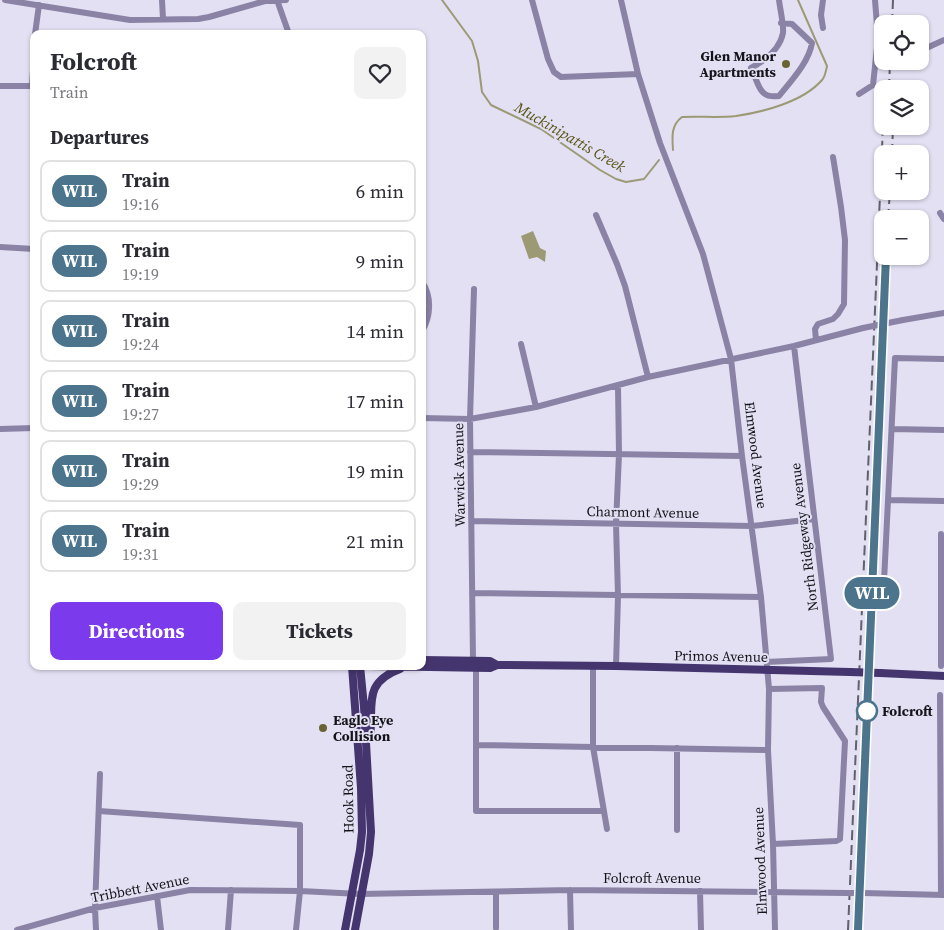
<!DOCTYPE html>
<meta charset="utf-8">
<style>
:root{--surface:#fff;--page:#f2f2f3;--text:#2b2b33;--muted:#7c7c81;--line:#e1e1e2;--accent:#7c3aed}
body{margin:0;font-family:"Source Serif 4",serif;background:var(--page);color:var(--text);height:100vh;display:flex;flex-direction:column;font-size:19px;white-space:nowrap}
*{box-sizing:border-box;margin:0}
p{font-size:16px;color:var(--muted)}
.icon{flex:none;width:28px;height:28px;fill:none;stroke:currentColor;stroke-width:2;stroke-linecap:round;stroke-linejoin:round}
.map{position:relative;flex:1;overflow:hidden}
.panel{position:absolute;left:30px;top:30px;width:396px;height:640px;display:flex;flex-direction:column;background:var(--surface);border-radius:10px;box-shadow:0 1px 4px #0004}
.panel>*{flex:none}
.badge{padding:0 10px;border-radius:16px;font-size:18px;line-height:32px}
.buttons{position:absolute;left:874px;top:15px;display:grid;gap:10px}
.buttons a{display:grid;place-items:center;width:55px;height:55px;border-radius:10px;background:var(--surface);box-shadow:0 1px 4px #0004;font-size:25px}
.map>.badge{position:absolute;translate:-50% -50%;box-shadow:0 0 0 2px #fff}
h2{padding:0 20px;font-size:19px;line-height:45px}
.round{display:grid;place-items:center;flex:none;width:52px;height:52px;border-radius:10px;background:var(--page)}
.summary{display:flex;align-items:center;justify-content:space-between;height:85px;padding:0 20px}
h1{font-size:24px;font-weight:700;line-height:38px}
.primary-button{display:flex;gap:10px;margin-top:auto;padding:10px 20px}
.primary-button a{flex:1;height:58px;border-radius:10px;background:var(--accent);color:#fff;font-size:20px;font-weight:700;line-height:58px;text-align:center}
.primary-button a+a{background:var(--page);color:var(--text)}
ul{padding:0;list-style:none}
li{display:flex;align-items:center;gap:15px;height:62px;margin:0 10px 8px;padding:0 10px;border:2px solid var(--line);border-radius:10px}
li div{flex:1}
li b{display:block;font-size:19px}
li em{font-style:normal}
li .badge{min-width:55px;font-weight:700;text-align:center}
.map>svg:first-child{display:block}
</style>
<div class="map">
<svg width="944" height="930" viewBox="0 0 944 930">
<rect width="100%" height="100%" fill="#e3e0f3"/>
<!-- water -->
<path fill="#9b9a75" d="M 533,231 L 540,248 L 546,251 L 545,262 L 537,257 L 529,259 L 521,236 Z"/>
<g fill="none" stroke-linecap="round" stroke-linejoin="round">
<!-- stream -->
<path stroke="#9b9a75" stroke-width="2" d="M 442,0 L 472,41 L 478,61 L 482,92 L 491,105 L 541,129 L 600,170 L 616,179 L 626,182 L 644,179 L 659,160
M 673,150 C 672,137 671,125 682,117 C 700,116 718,118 736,116 C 763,112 803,102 822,80 C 825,77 826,71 827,66 L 798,0"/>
<!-- minor -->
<path stroke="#8a83a5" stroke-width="6" d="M 5,0 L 130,20 L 198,19 L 209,17 L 265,1 L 286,0
M 162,0 L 163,19
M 277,0 L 289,34
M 532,0 L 548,59 L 554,72 L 561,77 L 638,74
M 621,0 L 638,74 L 660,143 L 703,254 L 731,359 L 742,456 L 761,597 L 769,689 L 768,750 L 773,844 L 775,930
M 779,0 C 780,9 784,25 783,33 C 780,49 764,61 751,68 C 759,83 758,99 779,96 C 791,81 809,62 812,43 L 792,24 L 781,23
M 823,28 L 821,15 L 823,0
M 35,34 L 39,5
M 920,51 L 944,40
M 0,86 L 34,86
M 32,86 L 34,55
M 859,94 L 873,85 L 878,38 L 875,0
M 940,213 L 944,219
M 596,215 L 617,264 L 625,286 L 648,377
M 0,247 L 34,249
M 422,282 C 432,296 431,317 422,331
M 903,320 L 944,313
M 816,340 L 815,329 L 818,324 L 833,319 L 838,314 L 844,304 L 845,240 L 841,207 L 833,157
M 521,344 L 536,407
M 422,418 L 470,419 L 536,407 L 648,377 L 794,346 L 863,328
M 0,429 L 34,428
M 892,429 L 944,430
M 470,452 L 742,456
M 888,500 L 944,501
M 472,521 L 752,526 L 814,519
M 472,593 L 761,597
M 883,602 L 895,358 L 944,359
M 473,660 L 470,419 L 474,289
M 766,662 L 831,659 L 794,346
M 616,666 L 618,596 L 616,524 L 619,454 L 618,386
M 941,666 L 941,534
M 593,667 L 593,747 L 607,829
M 476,668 L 476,811 L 603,811
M 769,689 L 822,688 L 821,702 L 823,707 L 845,741 L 840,839 L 836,841 L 773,844
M 940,695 L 941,895
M 476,745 L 768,750
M 99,811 L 300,825 L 300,891 L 296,930
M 677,830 L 677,748
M 570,890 L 571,930
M 700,891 L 701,930
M 496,892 L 496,928
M 863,893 L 944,895
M 157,896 L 161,930
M 17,930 L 95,908 L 190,890 L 300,891 L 360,894 L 570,890 L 847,893
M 96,930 L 95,908 L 100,774
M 228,930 L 231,890"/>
<!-- major -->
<path stroke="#44356e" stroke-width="8" d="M 422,660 L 490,661 L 497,665
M 369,666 L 490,668 L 497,665 L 616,666 L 850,672
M 880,673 L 944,676
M 370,738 C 374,705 362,683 400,669
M 345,930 L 360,850 L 362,832 L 361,788 L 352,666
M 355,930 L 369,854 L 371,832 L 364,707 L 360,666"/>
<!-- rail -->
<path stroke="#62606b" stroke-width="2" stroke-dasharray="10 5" stroke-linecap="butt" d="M 892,24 L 893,0
M 889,89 L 890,61
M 892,154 L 893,126
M 888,219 L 890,191
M 848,930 L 883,126
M 858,930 L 886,256"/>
<!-- minor-bridge -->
<path stroke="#8a83a5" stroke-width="6" d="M 863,328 L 903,320
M 847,893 L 863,893"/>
<!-- major-bridge -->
<path stroke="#44356e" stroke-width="8" d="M 850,672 L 880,673"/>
</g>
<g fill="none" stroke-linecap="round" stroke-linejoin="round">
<defs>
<path id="line" d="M 858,930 L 886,256"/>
</defs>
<!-- line casing -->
<use href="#line" stroke="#fff" stroke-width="11"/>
<!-- line -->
<use href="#line" stroke="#4c748c" stroke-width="8"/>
</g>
<!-- markers -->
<g fill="#676431" stroke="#e3e0f3" stroke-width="2">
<circle cx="786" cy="64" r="5"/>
<circle cx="323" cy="728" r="5"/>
</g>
<circle fill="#fff" stroke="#4c748c" stroke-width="2.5" cx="867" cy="711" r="10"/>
<g text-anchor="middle" stroke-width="4" stroke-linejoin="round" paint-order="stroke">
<!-- poi labels -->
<g font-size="14" font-weight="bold" fill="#141319" stroke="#e3e0f3" text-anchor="end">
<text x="776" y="61">Glen Manor<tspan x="776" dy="16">Apartments</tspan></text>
<text x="333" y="725" text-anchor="start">Eagle Eye<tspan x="333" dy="16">Collision</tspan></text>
</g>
<!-- street labels -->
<g font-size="14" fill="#141319" stroke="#e3e0f3">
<text transform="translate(756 455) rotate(83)" y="5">Elmwood Avenue</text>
<text transform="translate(459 475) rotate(-91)" y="5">Warwick Avenue</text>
<text transform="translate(643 512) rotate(1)" y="5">Charmont Avenue</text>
<text transform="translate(804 537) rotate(-97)" y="5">North Ridgeway Avenue</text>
<text transform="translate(721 656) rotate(1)" y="5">Primos Avenue</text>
<text transform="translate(348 799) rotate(-91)" y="5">Hook Road</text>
<text transform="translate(760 861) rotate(-92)" y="5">Elmwood Avenue</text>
<text x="652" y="883">Folcroft Avenue</text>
<text transform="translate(140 888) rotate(-11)" y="5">Tribbett Avenue</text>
</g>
<!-- stop labels -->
<g font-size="14" font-weight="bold" fill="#141319" stroke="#e3e0f3" text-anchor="start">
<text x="882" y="716">Folcroft</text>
</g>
<!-- water labels -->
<g font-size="15" font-style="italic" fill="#555111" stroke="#e3e0f3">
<text transform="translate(570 137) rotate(30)" y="5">Muckinipattis Creek</text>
</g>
</g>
</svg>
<div class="buttons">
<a><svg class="icon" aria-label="locate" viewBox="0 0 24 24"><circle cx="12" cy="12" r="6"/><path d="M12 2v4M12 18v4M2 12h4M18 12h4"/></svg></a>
<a><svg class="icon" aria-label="layers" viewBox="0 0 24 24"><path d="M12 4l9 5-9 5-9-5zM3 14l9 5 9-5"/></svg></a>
<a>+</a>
<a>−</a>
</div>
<b class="badge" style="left:872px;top:593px;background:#4c748c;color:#fff">WIL</b>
<section class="panel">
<div class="summary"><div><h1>Folcroft</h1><p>Train</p></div><a class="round"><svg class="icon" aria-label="heart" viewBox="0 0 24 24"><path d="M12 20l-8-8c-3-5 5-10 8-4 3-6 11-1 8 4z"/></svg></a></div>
<h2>Departures</h2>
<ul>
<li><span class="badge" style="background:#4c748c;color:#fff">WIL</span><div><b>Train</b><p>19:16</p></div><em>6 min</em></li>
<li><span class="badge" style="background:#4c748c;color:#fff">WIL</span><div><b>Train</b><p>19:19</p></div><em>9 min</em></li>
<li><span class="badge" style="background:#4c748c;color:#fff">WIL</span><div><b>Train</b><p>19:24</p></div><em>14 min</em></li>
<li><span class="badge" style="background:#4c748c;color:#fff">WIL</span><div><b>Train</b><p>19:27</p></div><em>17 min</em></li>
<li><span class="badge" style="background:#4c748c;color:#fff">WIL</span><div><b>Train</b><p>19:29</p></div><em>19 min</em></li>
<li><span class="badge" style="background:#4c748c;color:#fff">WIL</span><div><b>Train</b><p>19:31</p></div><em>21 min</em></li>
</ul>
<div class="primary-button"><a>Directions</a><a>Tickets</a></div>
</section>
</div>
